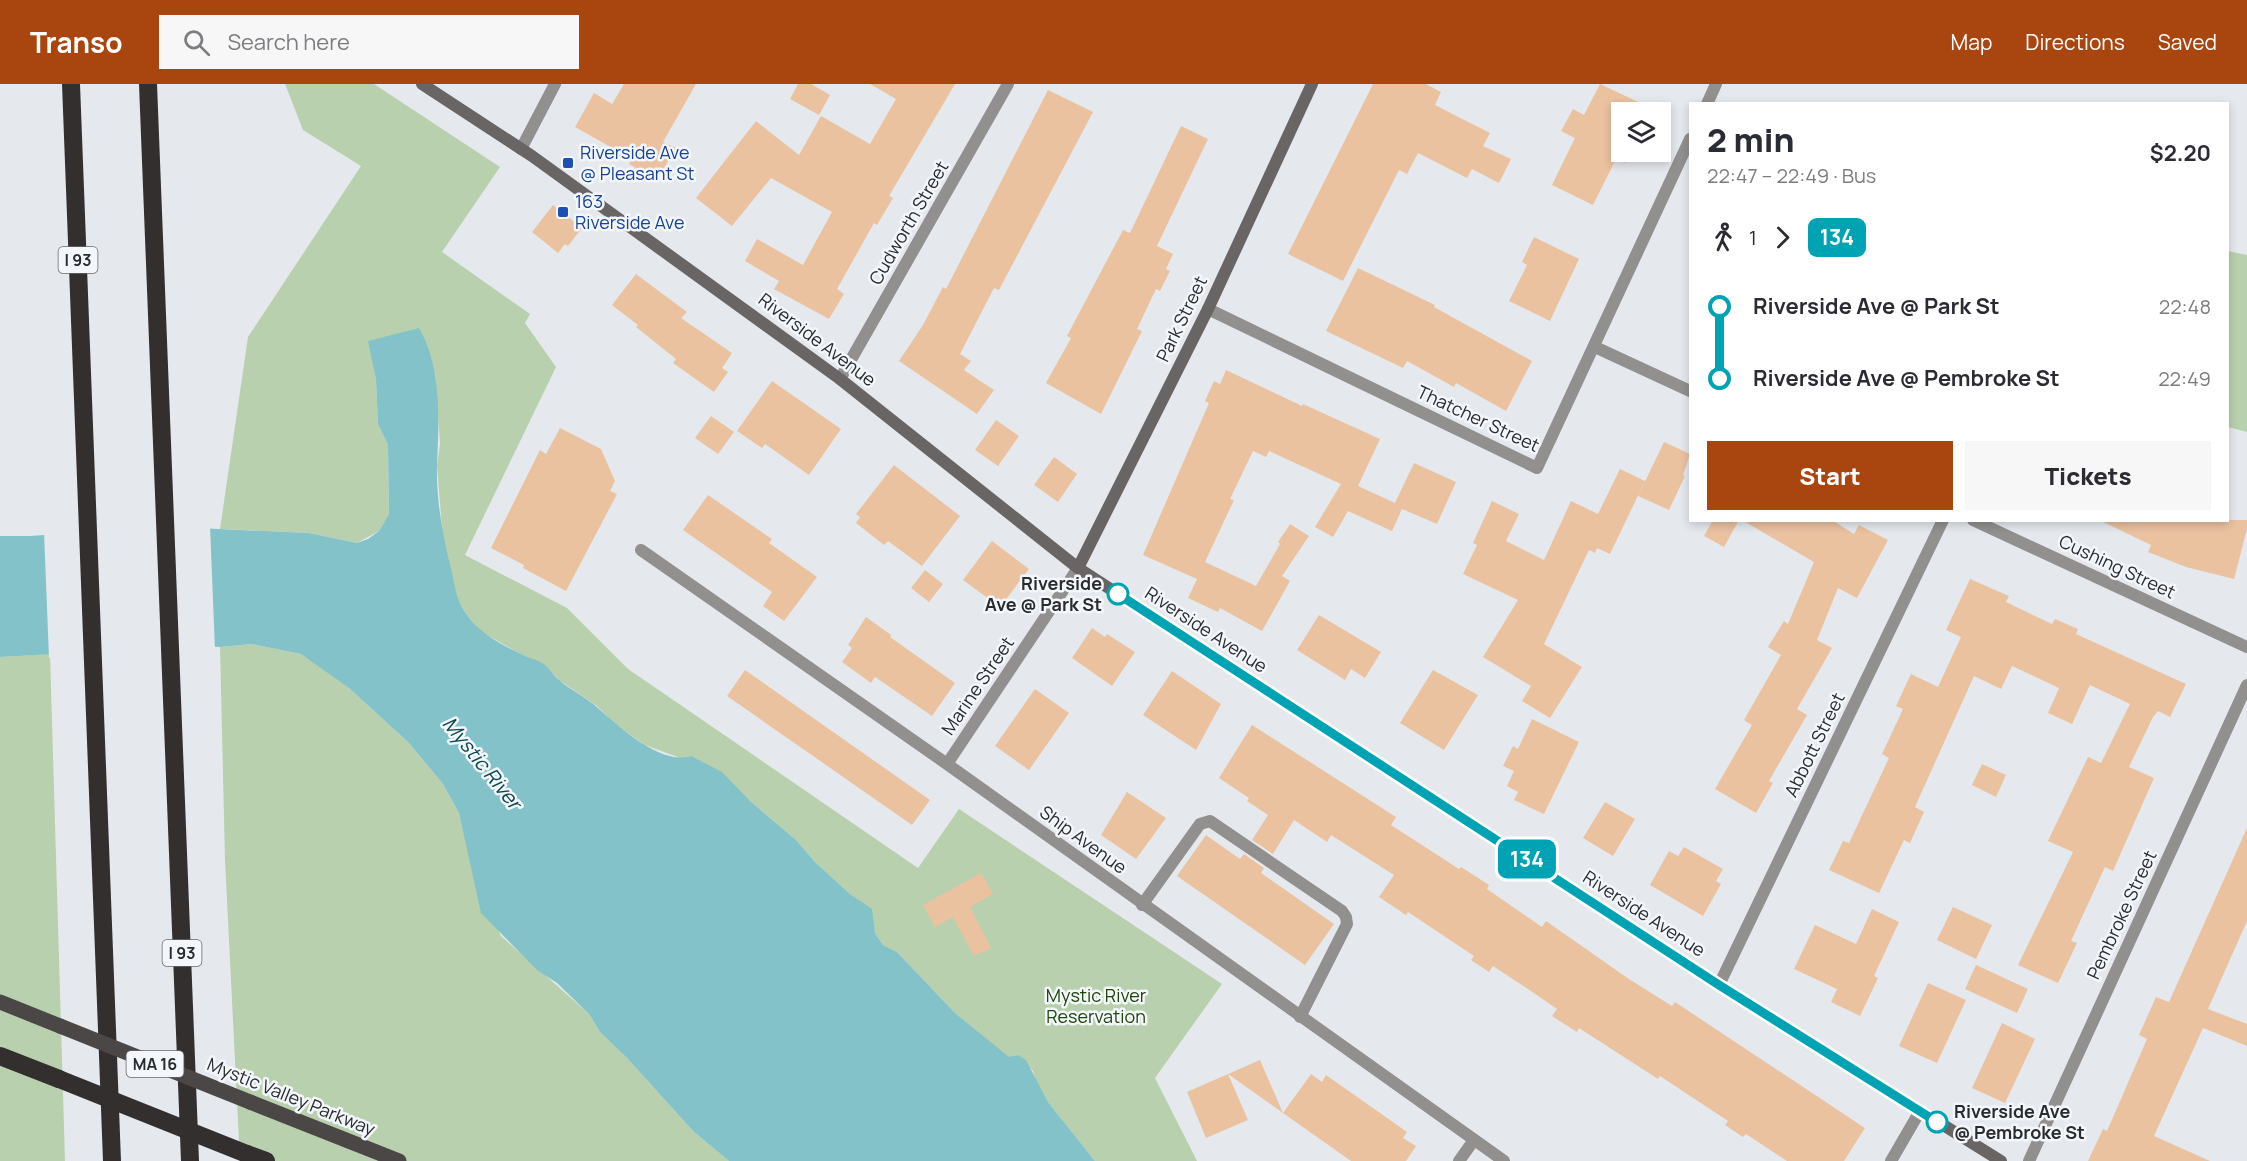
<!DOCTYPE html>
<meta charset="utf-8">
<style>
:root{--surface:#fff;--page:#f7f7f7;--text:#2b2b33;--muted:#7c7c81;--accent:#a94610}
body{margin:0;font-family:Manrope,sans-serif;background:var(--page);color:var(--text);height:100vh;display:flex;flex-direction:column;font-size:22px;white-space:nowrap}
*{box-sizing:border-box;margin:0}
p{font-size:20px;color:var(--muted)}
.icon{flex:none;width:33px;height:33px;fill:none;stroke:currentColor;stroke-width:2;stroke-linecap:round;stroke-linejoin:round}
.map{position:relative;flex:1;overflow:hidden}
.sheet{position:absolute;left:1689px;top:18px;width:540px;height:420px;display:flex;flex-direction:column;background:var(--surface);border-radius:0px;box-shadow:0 3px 9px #0003}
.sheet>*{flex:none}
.badge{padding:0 12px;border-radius:9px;font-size:21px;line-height:39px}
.tools{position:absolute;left:1611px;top:18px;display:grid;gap:12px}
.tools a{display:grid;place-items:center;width:60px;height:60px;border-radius:0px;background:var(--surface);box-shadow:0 3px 9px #0003;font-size:30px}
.map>.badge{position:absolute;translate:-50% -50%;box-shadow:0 0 0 3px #fff}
.legs{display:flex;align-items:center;gap:9px;height:66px;padding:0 18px;font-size:20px}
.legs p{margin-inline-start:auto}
.headline{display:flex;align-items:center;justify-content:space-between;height:102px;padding:0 18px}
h1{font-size:33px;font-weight:800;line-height:45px}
.button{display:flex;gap:12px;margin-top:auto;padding:12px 18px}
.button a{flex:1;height:69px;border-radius:0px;background:var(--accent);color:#fff;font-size:24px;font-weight:800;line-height:69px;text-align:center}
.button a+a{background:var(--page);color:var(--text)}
ul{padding:0 18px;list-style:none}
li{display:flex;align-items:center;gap:21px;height:72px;font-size:22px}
li i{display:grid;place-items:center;width:9px;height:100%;margin:0 8px;background:currentColor}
li i::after{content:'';width:15px;height:15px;margin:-8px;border:4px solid;border-radius:50%;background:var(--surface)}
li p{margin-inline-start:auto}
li:first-child i{background:linear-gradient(#0000 50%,currentColor 0)}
li:last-child i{background:linear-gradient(currentColor 50%,#0000 0)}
header{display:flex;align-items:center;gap:36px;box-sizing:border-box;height:84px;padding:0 30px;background:var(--accent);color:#fff}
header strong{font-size:28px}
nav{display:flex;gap:33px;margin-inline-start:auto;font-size:21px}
.search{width:420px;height:54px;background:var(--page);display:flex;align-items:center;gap:15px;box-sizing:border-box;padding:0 21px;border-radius:0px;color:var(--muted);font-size:22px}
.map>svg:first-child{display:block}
</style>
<header>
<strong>Transo</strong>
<div class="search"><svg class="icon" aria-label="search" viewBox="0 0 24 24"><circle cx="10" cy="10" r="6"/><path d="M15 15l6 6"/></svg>Search here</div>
<nav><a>Map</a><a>Directions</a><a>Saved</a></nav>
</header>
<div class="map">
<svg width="2247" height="1077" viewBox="0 0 2247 1077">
<rect width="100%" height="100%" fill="#e5e9ee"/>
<!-- green -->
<path fill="#b8d0ae" d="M 285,0 L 374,0 L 500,83 L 442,168 L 530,230 L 525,239 L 556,283 L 465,471 L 567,524 L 628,585 L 918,784 L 959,725 L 1222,900 L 1155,994 L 1197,1077 L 1095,1077 L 1048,1018 L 1037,1001 L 1033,987 L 1018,971 L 1009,974 L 955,929 L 897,868 L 883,861 L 875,849 L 871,825 L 850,810 L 815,778 L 796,756 L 750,717 L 683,675 L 645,661 L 616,641 L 597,622 L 559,596 L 542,579 L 526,573 L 480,547 L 466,530 L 457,514 L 443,457 L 437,382 L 440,360 L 435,290 L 369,257 L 376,296 L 378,340 L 388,361 L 389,430 L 379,447 L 357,459 L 309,449 L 220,445 L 248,253 L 361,82 L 303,46 Z
M 2228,167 L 2247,171 L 2247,348 L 2228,343 Z
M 252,560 L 301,570 L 320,582 L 349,604 L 409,659 L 443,700 L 459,729 L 476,800 L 501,852 L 589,930 L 600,948 L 627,974 L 693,1047 L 729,1077 L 240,1077 L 225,776 L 220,563 Z
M 50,570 L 65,1077 L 0,1077 L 0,573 Z"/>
<!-- water -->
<path fill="#83c2c8" d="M 419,244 C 442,284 439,336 437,381 C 436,416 443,454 452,489 C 455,504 457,518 467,531 C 480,550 504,562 525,572 C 530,575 537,575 542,579 C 548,582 552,590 558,595 C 570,606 586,613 598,624 C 618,642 661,682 691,672 L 722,688 L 750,717 L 796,756 L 815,778 L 850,810 L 872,825 L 875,849 L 883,861 L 897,868 L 955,929 L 1009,973 L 1018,971 L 1026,976 L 1048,1018 L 1095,1077 L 729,1077 L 693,1047 L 627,974 L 600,948 L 589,930 L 557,899 L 537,886 L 481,829 L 459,729 L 443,700 L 409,659 L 349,604 L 301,570 L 252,560 L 220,563 L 203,562 L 0,573 L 0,452 L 30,452 L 104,447 L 127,450 L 197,444 L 309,449 L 357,459 L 368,455 L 379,447 L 389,430 L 388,361 L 378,340 L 376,296 L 368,257 Z"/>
<!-- pier -->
<path fill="#e5e9ee" d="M 170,440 L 210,442 L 215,566 L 158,565 L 49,574 L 44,448 L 104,444 L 127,447 Z"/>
<!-- building -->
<path fill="#eac2a0" d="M 624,0 L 696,0 L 663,58 L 676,64 L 657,96 L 629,80 L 632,75 L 575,43 L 594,9 L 612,20 Z
M 798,0 L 811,0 L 830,11 L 819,31 L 790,15 Z
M 870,0 L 955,0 L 889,112 L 893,114 L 877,141 L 874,139 L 837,205 L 844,210 L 829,235 L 774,205 L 779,197 L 745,177 L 757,155 L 803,181 L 832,128 L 771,94 L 732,142 L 696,114 L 756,37 L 799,71 L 821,32 L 870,60 L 896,15 Z
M 1373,0 L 1426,0 L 1441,8 L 1435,21 L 1490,49 L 1483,62 L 1511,75 L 1499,99 L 1472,85 L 1467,94 L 1418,69 L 1407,90 L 1399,86 L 1343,197 L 1288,170 Z
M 1600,0 L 1653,25 L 1651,28 L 1622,28 L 1622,68 L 1631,68 L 1625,79 L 1616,75 L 1593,121 L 1552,101 L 1575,54 L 1561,47 L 1573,25 L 1584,31 Z
M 1048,6 L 1093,28 L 999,206 L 994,204 L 960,270 L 971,277 L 964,286 L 994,306 L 977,330 L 899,277 L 923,241 L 943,203 L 946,205 Z
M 1181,42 L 1208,55 L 1157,162 L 1173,170 L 1166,185 L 1170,187 L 1160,207 L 1156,205 L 1137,245 L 1142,247 L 1101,330 L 1046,299 L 1071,254 L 1067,252 L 1123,146 L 1130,149 Z
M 553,121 L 582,144 L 568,162 L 565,160 L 558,169 L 532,148 Z
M 1534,153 L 1579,175 L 1550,237 L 1509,217 L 1527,181 L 1522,178 Z
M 1358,184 L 1435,221 L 1434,223 L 1532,277 L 1506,327 L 1456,299 L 1454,303 L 1407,277 L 1403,284 L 1326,247 Z
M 636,190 L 687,228 L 681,234 L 732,269 L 722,284 L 728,288 L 714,308 L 673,279 L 676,275 L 636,243 L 638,241 L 612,221 Z
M 1226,286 L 1302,322 L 1303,320 L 1380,355 L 1358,402 L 1395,419 L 1414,379 L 1456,398 L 1437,440 L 1402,425 L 1392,447 L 1348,427 L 1333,453 L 1315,443 L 1341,400 L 1269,367 L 1266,373 L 1253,367 L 1230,415 L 1234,416 L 1205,478 L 1256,502 L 1280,460 L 1278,458 L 1290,440 L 1309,452 L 1282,492 L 1290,497 L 1262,547 L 1220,524 L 1218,528 L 1188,514 L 1197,495 L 1143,471 L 1209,319 L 1205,317 L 1214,297 L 1220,300 Z
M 772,297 L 841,345 L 809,391 L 765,360 L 762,364 L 737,347 Z
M 711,332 L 734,348 L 718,370 L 695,354 Z
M 996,336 L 1019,352 L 998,382 L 975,366 Z
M 560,344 L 601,365 L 615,397 L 610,407 L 617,410 L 566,507 L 523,484 L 524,481 L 491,464 L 540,366 L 546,370 Z
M 1664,358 L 1690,370 L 1683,391 L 1685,392 L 1669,426 L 1638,412 Z
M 1054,373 L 1077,390 L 1058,418 L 1034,401 Z
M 894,381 L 960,432 L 922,482 L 888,457 L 884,461 L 856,439 L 860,433 L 856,430 Z
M 1620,385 L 1645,397 L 1610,470 L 1597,464 L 1595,469 L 1589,466 L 1544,560 L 1582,583 L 1550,634 L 1522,617 L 1531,602 L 1483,573 L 1518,516 L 1463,490 L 1477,461 L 1473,459 L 1492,417 L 1519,430 L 1506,457 L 1544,476 L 1571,417 L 1598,430 Z
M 708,411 L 772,455 L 769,459 L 817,493 L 784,537 L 763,522 L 772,508 L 683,446 Z
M 1713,436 L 1739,436 L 1724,463 L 1704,452 Z
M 1742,436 L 1832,436 L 1854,450 L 1859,441 L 1888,456 L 1857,514 L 1838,504 L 1817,556 L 1832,564 L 1797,625 L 1807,631 L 1769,697 L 1773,699 L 1756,729 L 1715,705 L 1752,641 L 1744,636 L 1781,571 L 1768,563 L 1784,537 L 1788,540 L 1814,478 Z
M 2099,436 L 2247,436 L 2247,445 L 2234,495 L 2186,483 L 2148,468 L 2151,461 Z
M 992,457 L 1029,485 L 1000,523 L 963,496 Z
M 925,486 L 943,500 L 929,518 L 911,504 Z
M 1970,495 L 2009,512 L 2006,518 L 2052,540 L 2055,535 L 2078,545 L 2076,550 L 2186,600 L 2170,633 L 2158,627 L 2153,633 L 2129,683 L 2154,694 L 2113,787 L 2105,783 L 2071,857 L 2077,859 L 2058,899 L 2018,881 L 2073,768 L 2048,757 L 2088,673 L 2101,679 L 2130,620 L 2090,601 L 2072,640 L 2048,629 L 2059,604 L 2012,582 L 2001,605 L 1974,592 L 1915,723 L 1924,728 L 1910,759 L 1904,756 L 1879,809 L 1829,786 L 1843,757 L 1849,759 L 1889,674 L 1882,670 L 1903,625 L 1896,622 L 1911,590 L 1938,603 L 1961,553 L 1946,546 Z
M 1319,531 L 1381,568 L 1365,594 L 1351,585 L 1345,596 L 1297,566 Z
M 866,533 L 891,551 L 890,553 L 955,599 L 932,632 L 875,593 L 871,599 L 842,578 L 852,564 L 848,561 Z
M 1092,544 L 1105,553 L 1107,550 L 1135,568 L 1112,602 L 1072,574 Z
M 745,586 L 930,716 L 912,741 L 727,612 Z
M 1433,586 L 1478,611 L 1444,666 L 1400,639 Z
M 1172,587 L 1221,620 L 1196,666 L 1143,631 Z
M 1035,605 L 1069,629 L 1029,686 L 995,662 Z
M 1532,635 L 1579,658 L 1544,730 L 1514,716 L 1518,708 L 1507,702 L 1514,687 L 1503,682 L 1513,662 L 1518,665 Z
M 1252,641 L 1396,733 L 1391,741 L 1459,785 L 1461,783 L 1489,801 L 1487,805 L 1542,843 L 1546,837 L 1629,895 L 1672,922 L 1675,918 L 1865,1044 L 1844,1077 L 1787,1077 L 1746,1050 L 1743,1053 L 1725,1041 L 1728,1037 L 1660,992 L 1658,995 L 1579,944 L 1577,948 L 1552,932 L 1557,925 L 1531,907 L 1493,882 L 1489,888 L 1471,876 L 1474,872 L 1408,828 L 1406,831 L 1379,813 L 1394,791 L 1331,751 L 1327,758 L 1294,736 L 1273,770 L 1252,756 L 1268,731 L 1247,717 L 1249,714 L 1219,694 Z
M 1982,680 L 2006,691 L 1996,713 L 1972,701 Z
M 1127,708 L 1166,734 L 1136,775 L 1101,751 Z
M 1605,718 L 1635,735 L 1613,772 L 1583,754 Z
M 2247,744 L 2247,837 L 2208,925 L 2247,940 L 2247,962 L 2203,944 L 2154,1052 L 2210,1077 L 2088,1077 L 2103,1045 L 2107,1047 L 2147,955 L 2139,951 L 2156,913 L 2169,918 Z
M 1206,751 L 1240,775 L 1244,770 L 1264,784 L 1261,789 L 1334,840 L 1305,881 L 1177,792 Z
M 1684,763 L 1723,785 L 1716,797 L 1721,800 L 1703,832 L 1650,801 L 1669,767 L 1678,772 Z
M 981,789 L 993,810 L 970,823 L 991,864 L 974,872 L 953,833 L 935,843 L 923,821 Z
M 1953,823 L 1992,841 L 1976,875 L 1937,856 Z
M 1872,825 L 1899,838 L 1874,892 L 1878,894 L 1860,932 L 1831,918 L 1837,905 L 1794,885 L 1815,841 L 1856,860 Z
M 1976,881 L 2028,905 L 2017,929 L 1965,905 Z
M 1928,899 L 1966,916 L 1937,979 L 1899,962 Z
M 2002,939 L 2035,955 L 2005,1019 L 1972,1004 Z
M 1260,976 L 1283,1029 L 1228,990 Z
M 1228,990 L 1248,1036 L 1206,1054 L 1187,1008 Z
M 1311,990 L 1322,998 L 1326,991 L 1407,1048 L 1403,1054 L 1416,1062 L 1406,1077 L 1351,1077 L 1283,1029 Z"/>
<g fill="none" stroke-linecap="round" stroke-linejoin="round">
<!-- lane -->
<path stroke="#928f8f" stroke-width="12" d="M 1142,821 L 1200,740 L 1210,737 L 1342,827 L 1346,833 L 1347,840 L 1300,933
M 1459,1077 L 1474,1056"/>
<!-- street -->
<path stroke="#928f8f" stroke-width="12" d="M 1707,20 L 1716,0
M 521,65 L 555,0
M 1208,225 L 1537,384 L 1690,55
M 1595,263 L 1690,307
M 840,295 L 1008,0
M 1973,436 L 2247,563
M 641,466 L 947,680 L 1504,1077
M 947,680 L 1078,484
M 1719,901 L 1943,436
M 1891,1077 L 1920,1027
M 2029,1077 L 2247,601"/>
<!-- secondary -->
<path stroke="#696565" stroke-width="12" d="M 422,0 L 532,72 L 840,295 L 1078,484 L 1719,901 L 2001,1077
M 1078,484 L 1208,225 L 1312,0"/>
<!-- primary -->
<path stroke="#4c4747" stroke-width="15" d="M 0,918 L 60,942
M 250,1018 L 399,1077"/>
<!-- highway -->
<path stroke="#342f2f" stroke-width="18" d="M 71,0 L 112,1077
M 148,0 L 190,1077
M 0,972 L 59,995
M 247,1070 L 266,1077"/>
<!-- primary-bridge -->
<path stroke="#4c4747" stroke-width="15" d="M 60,942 L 250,1018"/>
<!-- highway-bridge -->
<path stroke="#342f2f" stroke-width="18" d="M 59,995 L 247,1070"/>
</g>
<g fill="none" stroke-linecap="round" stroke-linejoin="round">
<defs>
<path id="line-1" d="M 1118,510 L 1719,901 L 1937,1038"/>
</defs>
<!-- line-1 casing -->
<use href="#line-1" stroke="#fff" stroke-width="14"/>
<!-- line-1 -->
<use href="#line-1" stroke="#00a3b4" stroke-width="9"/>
</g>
<!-- markers -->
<g fill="#1a4fb4" stroke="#f3f6fb" stroke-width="2">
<rect x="562" y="73" width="12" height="12" rx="3"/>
<rect x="557" y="122" width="12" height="12" rx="3"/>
</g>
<g fill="#fff" stroke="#00a3b4" stroke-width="3">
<circle cx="1118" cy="510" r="10"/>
<circle cx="1937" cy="1038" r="10"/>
</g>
<g text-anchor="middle" stroke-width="5" stroke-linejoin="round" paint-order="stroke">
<!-- shield labels -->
<g fill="#f3f6fb" stroke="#66686b" stroke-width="1.5">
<rect x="58.5" y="163" width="39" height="26" rx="4.5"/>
<rect x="162.5" y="856" width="39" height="26" rx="4.5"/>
<rect x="126.5" y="967" width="57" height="26" rx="4.5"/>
</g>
<g font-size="16" font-weight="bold" fill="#2a2b2d">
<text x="78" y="182">I 93</text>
<text x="182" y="875">I 93</text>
<text x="155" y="986">MA 16</text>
</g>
<!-- transit labels -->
<g font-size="18" fill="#164399" stroke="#f3f6fb" text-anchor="start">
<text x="580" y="75">Riverside Ave<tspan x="580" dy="21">@ Pleasant St</tspan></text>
<text x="575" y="124">163<tspan x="575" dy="21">Riverside Ave</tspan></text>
</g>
<!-- street labels -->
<g font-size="18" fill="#2a2b2d" stroke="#f3f6fb">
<text transform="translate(909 139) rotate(-60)" y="6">Cudworth Street</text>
<text transform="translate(1182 235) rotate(-64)" y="6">Park Street</text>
<text transform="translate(817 256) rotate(37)" y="6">Riverside Avenue</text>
<text transform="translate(1478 335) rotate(25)" y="6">Thatcher Street</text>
<text transform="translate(2117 483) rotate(25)" y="6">Cushing Street</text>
<text transform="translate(1206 546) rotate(33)" y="6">Riverside Avenue</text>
<text transform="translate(978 602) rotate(-56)" y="6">Marine Street</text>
<text transform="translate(1815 661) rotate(-64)" y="6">Abbott Street</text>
<text transform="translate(1083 756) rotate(36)" y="6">Ship Avenue</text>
<text transform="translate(1644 830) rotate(33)" y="6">Riverside Avenue</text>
<text transform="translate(2122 831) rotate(-65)" y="6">Pembroke Street</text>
<text transform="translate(291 1013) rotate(22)" y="6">Mystic Valley Parkway</text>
</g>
<!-- stop labels -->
<g font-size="18" font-weight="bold" fill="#2a2b2d" stroke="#f3f6fb" text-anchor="end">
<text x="1102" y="506">Riverside<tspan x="1102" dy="21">Ave @ Park St</tspan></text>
<text x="1954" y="1034" text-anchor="start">Riverside Ave<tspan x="1954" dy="21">@ Pembroke St</tspan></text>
</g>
<!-- park labels -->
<g font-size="18" fill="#21460c" stroke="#f3f6fb">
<text x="1096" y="918">Mystic River<tspan x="1096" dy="21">Reservation</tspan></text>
</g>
<!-- water labels -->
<g font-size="20" font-style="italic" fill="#0c474b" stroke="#f3f6fb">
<text transform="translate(482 679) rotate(51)" y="7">Mystic River</text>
</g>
</g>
</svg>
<div class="tools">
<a><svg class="icon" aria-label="layers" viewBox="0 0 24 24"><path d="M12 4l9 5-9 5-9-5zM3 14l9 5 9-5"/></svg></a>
</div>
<b class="badge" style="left:1527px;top:775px;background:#00a3b4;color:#fff">134</b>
<section class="sheet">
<div class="headline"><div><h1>2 min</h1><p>22:47 – 22:49 · Bus</p></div><b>$2.20</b></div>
<div class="legs"><svg class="icon" aria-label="walk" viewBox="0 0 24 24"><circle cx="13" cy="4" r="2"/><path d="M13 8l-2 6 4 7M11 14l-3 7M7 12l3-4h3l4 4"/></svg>1<svg class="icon" aria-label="forward" viewBox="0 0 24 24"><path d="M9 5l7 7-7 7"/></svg><b class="badge" style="background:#00a3b4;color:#fff">134</b></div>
<ul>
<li><i style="color:#00a3b4"></i><b>Riverside Ave @ Park St</b><p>22:48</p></li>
<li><i style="color:#00a3b4"></i><b>Riverside Ave @ Pembroke St</b><p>22:49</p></li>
</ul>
<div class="button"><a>Start</a><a>Tickets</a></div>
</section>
</div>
